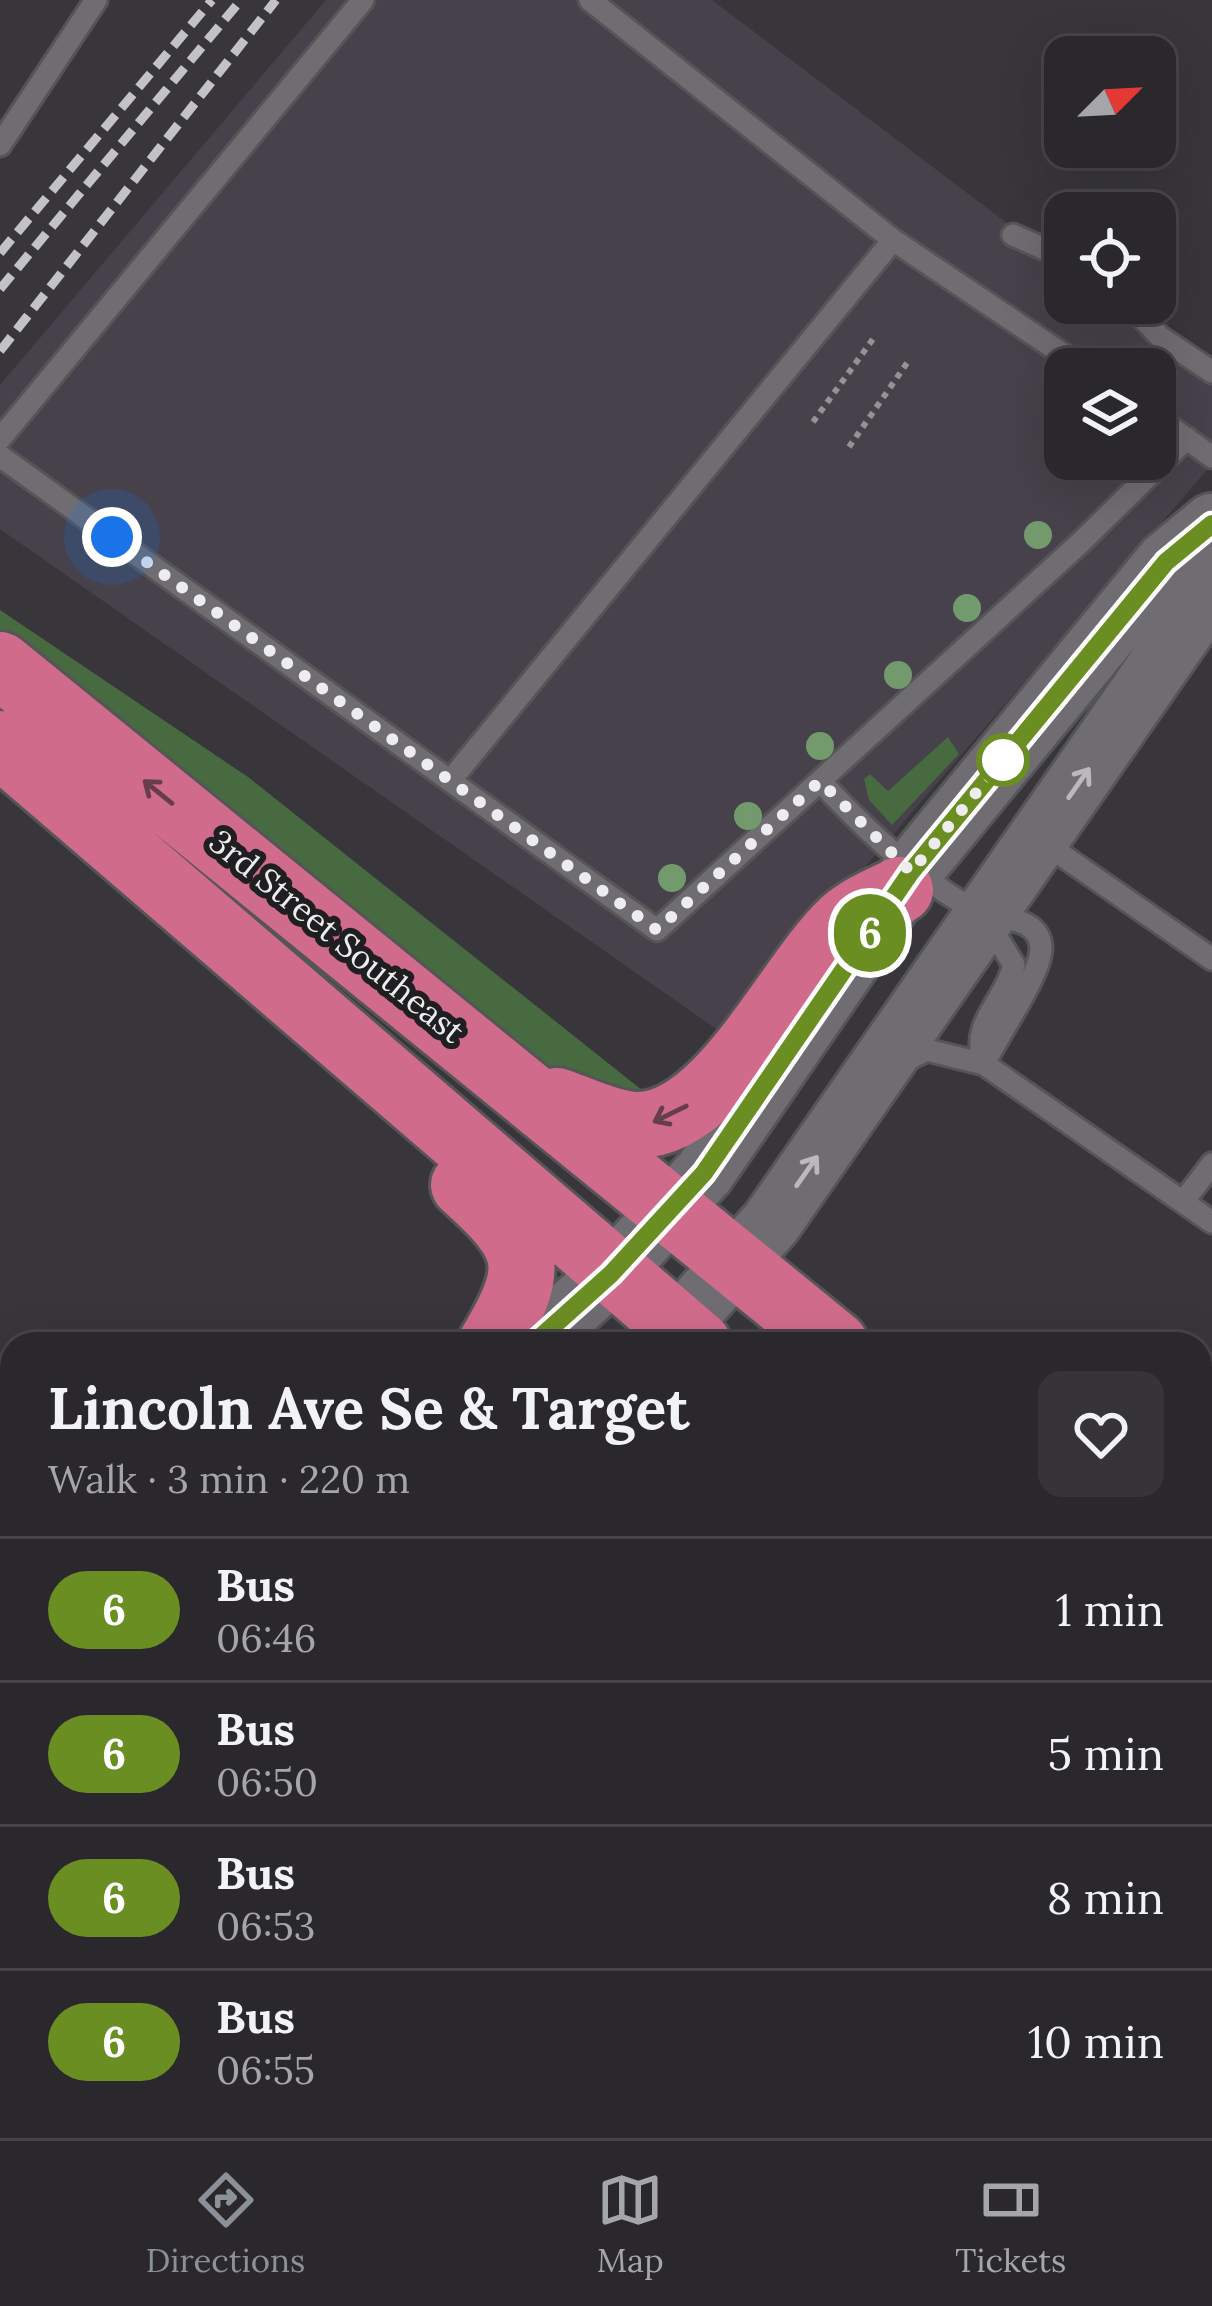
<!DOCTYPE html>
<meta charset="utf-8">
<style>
:root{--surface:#2a282c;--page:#363438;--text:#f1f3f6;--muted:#a5a6a9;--line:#464448;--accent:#8c9099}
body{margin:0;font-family:Lora,serif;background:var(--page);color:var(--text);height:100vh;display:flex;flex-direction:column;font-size:45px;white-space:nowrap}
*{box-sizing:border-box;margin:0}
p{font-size:39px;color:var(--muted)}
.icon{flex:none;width:66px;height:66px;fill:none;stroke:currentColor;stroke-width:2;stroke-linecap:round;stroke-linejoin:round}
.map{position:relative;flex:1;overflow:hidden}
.sheet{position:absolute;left:0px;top:1332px;width:1212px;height:807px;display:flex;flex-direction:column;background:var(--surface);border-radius:36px 36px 0 0;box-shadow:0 12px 48px #0002,0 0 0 3px var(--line)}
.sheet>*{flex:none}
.badge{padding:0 24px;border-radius:39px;font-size:42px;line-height:78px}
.needle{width:78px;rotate:66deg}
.controls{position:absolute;left:1044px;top:36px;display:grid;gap:24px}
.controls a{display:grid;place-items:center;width:132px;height:132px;border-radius:24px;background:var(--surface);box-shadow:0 12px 48px #0002,0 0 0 3px var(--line);font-size:60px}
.you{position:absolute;width:60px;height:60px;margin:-30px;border:9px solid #fff;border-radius:50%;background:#1a73e8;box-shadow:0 0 0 18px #1a73e833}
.map>.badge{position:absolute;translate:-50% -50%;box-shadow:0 0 0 6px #fff}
.round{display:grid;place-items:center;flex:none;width:126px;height:126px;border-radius:24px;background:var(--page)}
.overview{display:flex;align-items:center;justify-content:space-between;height:204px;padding:0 48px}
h1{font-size:57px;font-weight:700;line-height:90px}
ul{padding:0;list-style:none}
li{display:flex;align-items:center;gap:36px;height:144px;padding:0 48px;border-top:3px solid var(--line)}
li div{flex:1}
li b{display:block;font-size:45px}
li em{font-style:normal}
li .badge{min-width:132px;font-weight:700;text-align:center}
.tab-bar{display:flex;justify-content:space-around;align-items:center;height:168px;border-top:3px solid var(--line);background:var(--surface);font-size:33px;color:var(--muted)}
.tab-bar a{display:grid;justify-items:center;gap:6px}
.tab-bar .selected{color:var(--accent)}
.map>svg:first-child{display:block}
</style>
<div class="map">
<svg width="1212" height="2138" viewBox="0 0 1212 2138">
<rect width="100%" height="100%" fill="#38363a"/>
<!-- built -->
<path fill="#46414a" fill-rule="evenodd" d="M 326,0 L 712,0 L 1065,267 L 1065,303 L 1113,303 L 1212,378 L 1212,464 L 722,1033 L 0,529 L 0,385 ZM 1065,369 L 1155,369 L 1155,459 L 1065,459 Z
M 12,1797 L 12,2127 L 1183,2127 L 1188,2138 L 0,2138 L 0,1809 Z"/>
<!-- green -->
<path fill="#476a40" d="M 0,610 L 248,777 L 652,1098 L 570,1088 L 0,629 Z
M 948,737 L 959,754 L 892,825 L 869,800 L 864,779 L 870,774 L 888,791 Z"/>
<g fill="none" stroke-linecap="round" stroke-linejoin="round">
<defs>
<path id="lane" d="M 590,0 L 893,240 L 1085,369
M 0,145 L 96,0
M 1013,235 L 1065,258
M 1129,303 L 1160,337 L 1212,372
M 1155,416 L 1212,457
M 0,439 L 363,0
M 0,456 L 657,930 L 1080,543 L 1187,438
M 450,781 L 893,240
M 820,781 C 866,830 910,872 967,906 C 990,920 1040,913 1041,948 C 1042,973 997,1036 984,1064
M 1040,840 L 1212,959
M 906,1060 L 927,1050 L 984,1064 L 1212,1222
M 984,1063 C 970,1022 1005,1003 1014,965 L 987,921
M 1183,1202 L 1212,1164
M 0,1918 L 12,1911
M 0,2038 L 12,2045
M 0,2124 L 12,2119
M 498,2127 L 502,2138
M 1110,2127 L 1116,2138"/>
<path id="secondary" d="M 533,1344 L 611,1274 L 704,1173 L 911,872 L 1166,562 L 1212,524
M 662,1344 L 771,1223 L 1212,589
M 0,1679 L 12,1668
M 0,1758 L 12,1749"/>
<path id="highway" d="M 0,665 L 835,1344
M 0,744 L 698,1344
M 557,1101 C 581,1109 612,1125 637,1125 C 720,1126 788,974 844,922 C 859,908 882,899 900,890
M 464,1185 C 532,1246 538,1266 491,1344
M 1200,1628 L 1212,1636
M 1200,1742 L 1212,1750"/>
</defs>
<!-- lane casing -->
<use href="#lane" stroke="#555456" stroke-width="27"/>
<!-- secondary casing -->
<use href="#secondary" stroke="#555456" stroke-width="66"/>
<!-- highway casing -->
<use href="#highway" stroke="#555456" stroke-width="72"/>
<!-- path -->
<path stroke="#939295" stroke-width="6" stroke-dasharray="6 6" stroke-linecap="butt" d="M 813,422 L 873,339
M 849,447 L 907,363"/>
<!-- lane -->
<use href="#lane" stroke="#706d72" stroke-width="21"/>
<!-- secondary -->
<use href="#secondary" stroke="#706d72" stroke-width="60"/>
<!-- highway -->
<use href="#highway" stroke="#d16b8b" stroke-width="66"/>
<!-- rail -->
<path stroke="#c3c2c4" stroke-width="9" stroke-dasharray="18 9" stroke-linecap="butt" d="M 0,253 L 212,0
M 0,289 L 241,0
M 0,351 L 276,0"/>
</g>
<!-- trees -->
<g fill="#739a6d">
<circle cx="1038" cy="535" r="14"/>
<circle cx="967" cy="608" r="14"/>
<circle cx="898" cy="675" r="14"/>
<circle cx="820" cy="746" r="14"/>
<circle cx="748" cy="816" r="14"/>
<circle cx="672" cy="878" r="14"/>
</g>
<!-- one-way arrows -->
<defs><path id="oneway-shaft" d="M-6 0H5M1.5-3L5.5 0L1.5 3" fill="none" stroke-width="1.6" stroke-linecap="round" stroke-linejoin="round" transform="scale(3)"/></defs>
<g stroke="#bbb9bc">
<use href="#oneway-shaft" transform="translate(1079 783) rotate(-55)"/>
<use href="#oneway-shaft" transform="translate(807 1171) rotate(-55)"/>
</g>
<g stroke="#663d4b">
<use href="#oneway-shaft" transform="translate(158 792) rotate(-141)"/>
<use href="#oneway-shaft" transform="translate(670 1114) rotate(154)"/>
</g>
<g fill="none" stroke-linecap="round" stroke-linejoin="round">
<defs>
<path id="line" d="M 533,1344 L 611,1274 L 704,1173 L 911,872 L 1166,562 L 1212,524"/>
</defs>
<!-- line casing -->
<use href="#line" stroke="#fff" stroke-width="27"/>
<!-- line -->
<use href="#line" stroke="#6b8e23" stroke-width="18"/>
<!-- walk -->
<path stroke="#edecee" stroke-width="12" stroke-dasharray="0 21.6" d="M 112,537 L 657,930 L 820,781 L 911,872 L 1003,760"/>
</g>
<!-- markers -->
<circle fill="#fff" stroke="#6b8e23" stroke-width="6" cx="1003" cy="760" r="24"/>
<g text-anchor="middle" stroke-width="12" stroke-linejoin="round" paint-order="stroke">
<!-- street labels -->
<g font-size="33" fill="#edecee" stroke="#1f1e20">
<text transform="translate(337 936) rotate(39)" y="12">3rd Street Southeast</text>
</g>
</g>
</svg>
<div class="controls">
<a><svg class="needle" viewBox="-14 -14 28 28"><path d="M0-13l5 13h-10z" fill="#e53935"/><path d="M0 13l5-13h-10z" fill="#a5a6a9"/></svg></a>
<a><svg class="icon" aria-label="locate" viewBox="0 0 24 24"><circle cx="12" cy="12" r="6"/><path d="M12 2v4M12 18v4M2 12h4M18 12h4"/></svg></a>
<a><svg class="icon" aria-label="layers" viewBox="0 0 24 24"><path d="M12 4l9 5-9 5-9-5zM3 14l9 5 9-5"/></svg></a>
</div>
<div class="you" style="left:112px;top:537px"></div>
<b class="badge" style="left:870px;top:933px;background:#6b8e23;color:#fff">6</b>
<section class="sheet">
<div class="overview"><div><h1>Lincoln Ave Se &amp; Target</h1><p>Walk · 3 min · 220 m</p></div><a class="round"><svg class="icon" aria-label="heart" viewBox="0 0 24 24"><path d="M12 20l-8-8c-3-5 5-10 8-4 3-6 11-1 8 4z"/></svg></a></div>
<ul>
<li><span class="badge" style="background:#6b8e23;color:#fff">6</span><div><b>Bus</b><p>06:46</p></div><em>1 min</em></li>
<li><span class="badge" style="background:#6b8e23;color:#fff">6</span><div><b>Bus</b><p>06:50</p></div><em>5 min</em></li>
<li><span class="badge" style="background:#6b8e23;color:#fff">6</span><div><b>Bus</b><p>06:53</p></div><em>8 min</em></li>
<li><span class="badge" style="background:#6b8e23;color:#fff">6</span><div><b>Bus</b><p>06:55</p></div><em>10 min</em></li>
</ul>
</section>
</div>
<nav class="tab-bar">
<a class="selected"><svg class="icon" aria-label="directions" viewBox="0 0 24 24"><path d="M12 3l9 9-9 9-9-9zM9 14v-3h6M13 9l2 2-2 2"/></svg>Directions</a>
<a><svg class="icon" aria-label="map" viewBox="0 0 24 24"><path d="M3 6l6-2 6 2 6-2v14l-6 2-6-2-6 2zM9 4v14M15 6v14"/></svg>Map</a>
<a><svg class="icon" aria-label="tickets" viewBox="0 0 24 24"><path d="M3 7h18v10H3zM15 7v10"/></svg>Tickets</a>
</nav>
